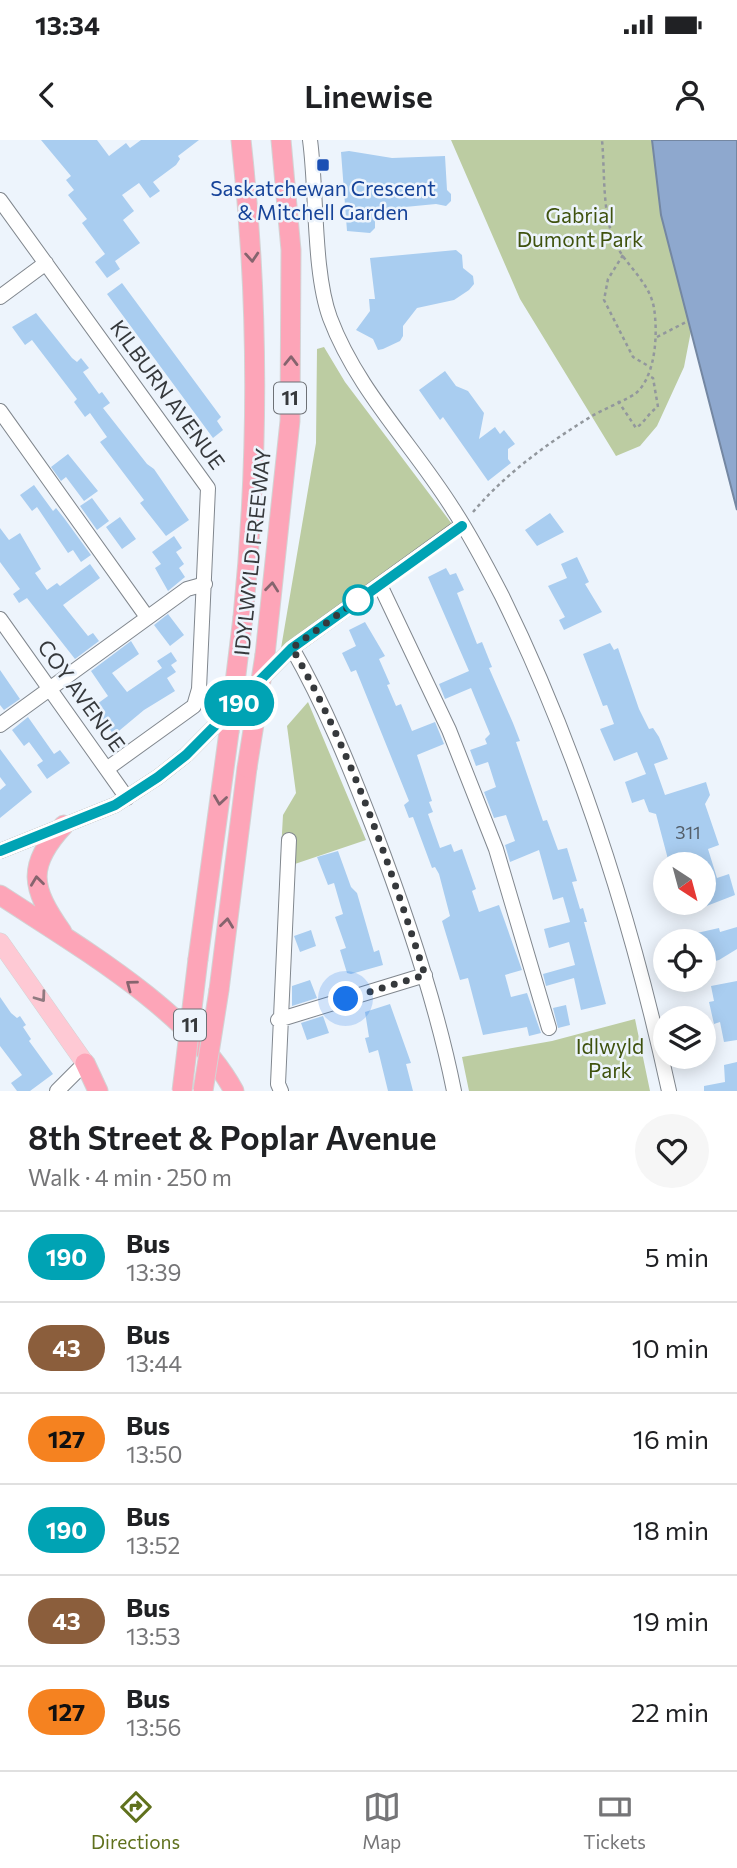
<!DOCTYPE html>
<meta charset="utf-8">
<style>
:root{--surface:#fff;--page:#f6f6f6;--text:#202124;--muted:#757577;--line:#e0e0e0;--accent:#60711d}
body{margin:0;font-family:Commissioner,sans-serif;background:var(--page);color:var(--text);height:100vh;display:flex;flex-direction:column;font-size:26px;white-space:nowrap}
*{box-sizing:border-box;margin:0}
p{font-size:23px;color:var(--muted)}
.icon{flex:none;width:38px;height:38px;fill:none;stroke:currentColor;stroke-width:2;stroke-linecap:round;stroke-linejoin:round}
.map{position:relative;height:951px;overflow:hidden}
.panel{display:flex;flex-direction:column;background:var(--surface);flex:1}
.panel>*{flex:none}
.badge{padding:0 14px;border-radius:23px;font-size:24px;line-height:46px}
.needle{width:46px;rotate:144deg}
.tools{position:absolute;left:653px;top:712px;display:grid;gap:14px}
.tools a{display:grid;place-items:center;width:63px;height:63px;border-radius:50%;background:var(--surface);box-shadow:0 4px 18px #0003;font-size:35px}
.you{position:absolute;width:35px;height:35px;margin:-18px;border:5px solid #fff;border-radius:50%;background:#1a73e8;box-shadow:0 0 0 10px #1a73e833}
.map>.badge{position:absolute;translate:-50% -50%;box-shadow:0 0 0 4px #fff}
.round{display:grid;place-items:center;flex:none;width:74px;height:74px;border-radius:37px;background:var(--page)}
.head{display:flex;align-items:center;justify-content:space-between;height:119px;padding:0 28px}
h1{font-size:33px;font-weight:600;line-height:52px}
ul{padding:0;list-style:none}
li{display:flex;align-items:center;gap:21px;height:91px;padding:0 28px;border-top:2px solid var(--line)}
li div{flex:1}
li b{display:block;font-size:26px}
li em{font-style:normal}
li .badge{min-width:77px;font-weight:700;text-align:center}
.status{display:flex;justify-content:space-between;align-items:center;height:49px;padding:0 35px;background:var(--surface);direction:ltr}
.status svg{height:19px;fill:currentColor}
header{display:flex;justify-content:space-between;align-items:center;height:91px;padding:0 28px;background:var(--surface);font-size:32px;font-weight:600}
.tabs{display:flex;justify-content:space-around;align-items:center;height:98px;border-top:2px solid var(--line);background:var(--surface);font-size:19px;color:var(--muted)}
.tabs a{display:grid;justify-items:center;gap:4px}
.tabs .selected{color:var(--accent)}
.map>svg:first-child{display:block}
</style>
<div class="status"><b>13:34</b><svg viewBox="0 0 49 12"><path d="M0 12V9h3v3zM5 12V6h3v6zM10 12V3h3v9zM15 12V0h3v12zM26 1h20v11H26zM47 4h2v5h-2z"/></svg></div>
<header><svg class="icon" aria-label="back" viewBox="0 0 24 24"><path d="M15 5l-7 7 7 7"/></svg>Linewise<svg class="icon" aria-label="person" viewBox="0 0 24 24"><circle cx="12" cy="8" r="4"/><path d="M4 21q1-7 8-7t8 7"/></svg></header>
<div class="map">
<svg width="737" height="951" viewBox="0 0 737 951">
<rect width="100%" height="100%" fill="#edf4fc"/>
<!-- green -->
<path fill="#bccca2" d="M 451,0 L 652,0 L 661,75 L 691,191 L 684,227 L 657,286 L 640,306 L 616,316 L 520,159 Z
M 324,207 L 345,242 L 452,384 L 280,514 L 316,303 L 317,209 Z
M 308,562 L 366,700 L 280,729 L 283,675 L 296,653 L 287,586 Z
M 635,879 L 650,951 L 469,951 L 462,917 L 552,901 Z"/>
<!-- water -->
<path fill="#8ea8ce" stroke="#7487a2" stroke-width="2" d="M 652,0 L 737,0 L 737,370 L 661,75 Z"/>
<!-- building -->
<path fill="#a9cdf0" d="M 41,0 L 97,0 L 109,16 L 126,3 L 130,8 L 141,0 L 199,0 L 178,16 L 180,19 L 176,25 L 153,42 L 160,51 L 150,58 L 139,43 L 122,55 L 134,71 L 123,80 L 140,103 L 115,121 L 120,129 L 107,138 L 95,122 L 105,114 L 82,83 L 87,79 L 68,55 L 74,50 L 66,40 L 71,36 Z
M 349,11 L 392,18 L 445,16 L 447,50 L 451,54 L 451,61 L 446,66 L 436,64 L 384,69 L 375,78 L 375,88 L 370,93 L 347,91 L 341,12 Z
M 456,110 L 462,115 L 463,128 L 473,136 L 474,144 L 469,150 L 454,160 L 417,168 L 403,186 L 403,196 L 400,201 L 383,209 L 378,210 L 373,199 L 356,190 L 370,171 L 369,159 L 375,159 L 370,118 Z
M 122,143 L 221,277 L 217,281 L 223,290 L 213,298 L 107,154 Z
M 36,173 L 72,218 L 77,222 L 81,218 L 89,228 L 83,232 L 99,254 L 102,252 L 110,263 L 103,268 L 147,324 L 154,329 L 189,380 L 166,396 L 140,363 L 144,360 L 100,302 L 107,297 L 90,273 L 85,277 L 74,262 L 77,259 L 32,200 L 25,205 L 12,187 Z
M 445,231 L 456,246 L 468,251 L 484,273 L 479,299 L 495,287 L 500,294 L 504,290 L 515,304 L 508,309 L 508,319 L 511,323 L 488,341 L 443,277 L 440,280 L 419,250 Z
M 68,314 L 98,351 L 84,361 L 66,337 L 61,341 L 51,327 Z
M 34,345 L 53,371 L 56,368 L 64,378 L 91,415 L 81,422 L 73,410 L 68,413 L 37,367 L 32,371 L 20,355 Z
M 92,358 L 109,381 L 97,390 L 80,366 Z
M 550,373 L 564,392 L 537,406 L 525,390 Z
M 120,377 L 136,399 L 122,409 L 106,387 Z
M 0,388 L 9,400 L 20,393 L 41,429 L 35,433 L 47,450 L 57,443 L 60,446 L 90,424 L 100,438 L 63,465 L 88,496 L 93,493 L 99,501 L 75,519 L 27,458 L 19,463 L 13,454 L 20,449 L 0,422 Z
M 174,396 L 182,408 L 176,412 L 184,424 L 179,428 L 185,437 L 168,451 L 155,428 L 161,424 L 152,412 Z
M 577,417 L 589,442 L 585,444 L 602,472 L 564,490 L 559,480 L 565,477 L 548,446 L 567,438 L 561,424 Z
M 446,428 L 450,435 L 456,433 L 464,450 L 457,453 L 477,504 L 482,502 L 492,527 L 489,528 L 513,583 L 520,601 L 516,602 L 543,681 L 547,680 L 558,710 L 567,708 L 577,741 L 572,742 L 580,769 L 583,768 L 587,782 L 584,782 L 606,864 L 581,870 L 574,838 L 546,846 L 543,834 L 575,825 L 569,802 L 549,808 L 544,789 L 570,782 L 563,757 L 553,760 L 539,710 L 510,722 L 505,705 L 515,701 L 506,675 L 494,678 L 484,652 L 496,647 L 488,622 L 476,626 L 470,610 L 487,604 L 485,599 L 490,594 L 471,548 L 445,559 L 439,544 L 469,531 L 428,437 Z
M 168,474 L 184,495 L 170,506 L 154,485 Z
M 365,482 L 385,516 L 379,519 L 390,544 L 387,545 L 396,566 L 401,564 L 412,591 L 435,582 L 440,594 L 444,604 L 417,615 L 432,661 L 429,662 L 433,672 L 428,674 L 440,708 L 451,704 L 454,712 L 462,709 L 476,749 L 472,751 L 479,772 L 499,765 L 522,830 L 505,835 L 511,857 L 527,853 L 541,893 L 529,896 L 527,887 L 483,895 L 468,838 L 460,840 L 442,781 L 450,776 L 439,734 L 435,727 L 432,728 L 413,677 L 409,678 L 404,665 L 409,661 L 356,530 L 351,532 L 342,513 L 356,506 L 349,490 Z
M 131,501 L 139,514 L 112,533 L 127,552 L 162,528 L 157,521 L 171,512 L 177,521 L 171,525 L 176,532 L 167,538 L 175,551 L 144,570 L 114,595 L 93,567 L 108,556 L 91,531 Z
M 610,503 L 614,510 L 618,508 L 639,569 L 649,589 L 653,588 L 659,597 L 668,619 L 654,624 L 665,655 L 706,642 L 710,655 L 705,664 L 719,705 L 708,709 L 717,738 L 729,734 L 735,755 L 704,767 L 704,724 L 699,724 L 696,714 L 669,723 L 656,674 L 649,672 L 644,659 L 632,663 L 625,642 L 646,634 L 637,612 L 614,621 L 600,589 L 614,584 L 607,565 L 603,566 L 583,514 Z
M 0,530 L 20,559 L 4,570 L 0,565 Z
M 28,577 L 54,614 L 60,610 L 70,623 L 47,639 L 37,625 L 43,621 L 29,602 L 24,606 L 12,590 Z
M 0,609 L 32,652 L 0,678 L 0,650 L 6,645 L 0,637 Z
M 338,711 L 351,747 L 357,753 L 374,812 L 379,810 L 383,825 L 351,834 L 347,833 L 340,810 L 346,808 L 335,777 L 343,774 L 334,743 L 328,745 L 317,717 Z
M 737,787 L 737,809 L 719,820 L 704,824 L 704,802 L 680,802 L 679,797 L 719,788 L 720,792 Z
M 311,790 L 316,806 L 300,812 L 294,796 Z
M 310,840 L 317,858 L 292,866 L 292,846 Z
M 737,841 L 737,900 L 724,902 L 720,882 L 714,884 L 709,862 L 714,861 L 711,846 Z
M 0,857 L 11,873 L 17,878 L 20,876 L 26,885 L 23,887 L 31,899 L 29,901 L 53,934 L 30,951 L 17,951 L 11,943 L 22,935 L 0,906 Z
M 390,864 L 411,923 L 406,924 L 413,951 L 388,951 L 378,910 L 369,913 L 365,898 L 369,897 L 365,872 Z
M 566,865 L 570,885 L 558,888 L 553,868 Z
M 323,876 L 329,893 L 307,900 L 301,883 Z
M 737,922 L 737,951 L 704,951 L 704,946 L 725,942 L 724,925 Z"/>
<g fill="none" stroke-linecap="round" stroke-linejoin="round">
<defs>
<path id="minor" d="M 310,0 C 317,51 313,132 330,178 C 357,250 413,305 453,369 C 471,396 487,427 502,456 C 579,613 632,781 669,951
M 0,60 L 208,348 L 199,549 L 194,566 L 108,628
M 0,157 L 46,123
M 0,271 L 147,477
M 380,445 L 449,590 L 496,709 L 549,888
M 0,479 L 127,658
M 292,508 C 325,566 349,625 373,687 C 406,773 436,861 454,951
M 0,585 L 187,449 L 205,444
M 0,711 L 115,665 L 158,637 L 186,615 L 292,508 L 462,385
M 278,880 L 425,835
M 57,951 L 85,923
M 281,951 L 278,944 L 289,700"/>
<path id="major" d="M 0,802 L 85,923"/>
<path id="highway" d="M 241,0 C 259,159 259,317 243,477
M 265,515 L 290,281 L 291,110 L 281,0
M 0,755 C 76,805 191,871 234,951
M 62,792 C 31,748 26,726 64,685
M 198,819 L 229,592
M 219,850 L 247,628
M 85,923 L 98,951"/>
</defs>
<!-- minor casing -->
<use href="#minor" stroke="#81878e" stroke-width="16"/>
<!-- major casing -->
<use href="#major" stroke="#d3d3d4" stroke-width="19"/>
<!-- highway casing -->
<use href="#highway" stroke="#d3d3d4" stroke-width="21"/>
<!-- path -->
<path stroke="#92979d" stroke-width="2.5" stroke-dasharray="3.5 3.5" stroke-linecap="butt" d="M 623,115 L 608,139 L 604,160 L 633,217 L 650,227
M 657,197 L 688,181
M 618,261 L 636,288 C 646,281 648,273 658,267 L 653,238 L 647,235
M 473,372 C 506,333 548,303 592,276 C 604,269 626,260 635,254 C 656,237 658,193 654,168 C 649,140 624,125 614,100 C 602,70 605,32 602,0"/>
<!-- minor -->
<use href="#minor" stroke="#fff" stroke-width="14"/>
<!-- major -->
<use href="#major" stroke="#fec9d4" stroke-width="18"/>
<!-- highway -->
<use href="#highway" stroke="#fda5b8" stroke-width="19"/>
<defs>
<path id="highway-bridge" d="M 229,592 L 243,477
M 247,628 L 265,515
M 182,951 L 198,819
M 203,951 L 219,850"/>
</defs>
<!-- highway-bridge casing -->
<use href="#highway-bridge" stroke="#d3d3d4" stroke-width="21" stroke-linecap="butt"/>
<!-- highway-bridge -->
<use href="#highway-bridge" stroke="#fda5b8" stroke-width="19"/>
</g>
<!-- one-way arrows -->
<defs><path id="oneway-chevron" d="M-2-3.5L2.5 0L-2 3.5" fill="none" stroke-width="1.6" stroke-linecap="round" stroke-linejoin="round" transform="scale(1.75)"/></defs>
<g stroke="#86646e">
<use href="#oneway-chevron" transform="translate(252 117) rotate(86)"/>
<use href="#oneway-chevron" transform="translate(291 221) rotate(-89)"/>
<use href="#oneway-chevron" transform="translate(272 447) rotate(-84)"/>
<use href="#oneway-chevron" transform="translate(220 660) rotate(98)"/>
<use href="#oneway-chevron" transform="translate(37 741) rotate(-97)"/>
<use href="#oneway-chevron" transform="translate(227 783) rotate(-83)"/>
<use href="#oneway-chevron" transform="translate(131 845) rotate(-143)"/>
</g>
<use stroke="#907a80" href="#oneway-chevron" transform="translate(41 857) rotate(54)"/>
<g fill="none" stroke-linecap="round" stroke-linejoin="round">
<defs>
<path id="line" d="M 0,711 L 115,665 L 158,637 L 186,615 L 292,508 L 462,386"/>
</defs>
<!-- line casing -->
<use href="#line" stroke="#fff" stroke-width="16"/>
<!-- line -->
<use href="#line" stroke="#00a3b4" stroke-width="10"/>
<!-- walk -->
<path stroke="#36393c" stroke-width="7" stroke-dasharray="0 12.6" d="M 346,859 L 425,835 C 389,723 351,610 292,508 L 358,460"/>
</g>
<!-- markers -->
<rect fill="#1a4fb4" stroke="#edf4fc" stroke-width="2.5" x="316" y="18" width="14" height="14" rx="3.5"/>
<circle fill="#fff" stroke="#00a3b4" stroke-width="3.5" cx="358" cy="460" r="14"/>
<g text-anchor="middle" stroke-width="5" stroke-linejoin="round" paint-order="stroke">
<!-- number labels -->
<g font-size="18" fill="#535e69">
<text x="688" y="699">311</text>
</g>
<!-- shield labels -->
<g fill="#edf4fc" stroke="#6d7176" stroke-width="2">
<rect x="274" y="242.5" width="32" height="31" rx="5"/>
<rect x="174" y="869.5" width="32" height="31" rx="5"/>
</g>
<g font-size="19" font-weight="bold" fill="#36393c">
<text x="290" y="265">11</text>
<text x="190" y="892">11</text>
</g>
<!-- transit labels -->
<g font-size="21" fill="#164399" stroke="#edf4fc">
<text x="323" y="56">Saskatchewan Crescent<tspan x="323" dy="24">&amp; Mitchell Garden</tspan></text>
</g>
<!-- park labels -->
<g font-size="21" fill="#3f520e" stroke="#edf4fc">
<text x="580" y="83">Gabrial<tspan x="580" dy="24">Dumont Park</tspan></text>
<text x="610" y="914">Idlwyld<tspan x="610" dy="24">Park</tspan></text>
</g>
<!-- street labels -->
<g font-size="21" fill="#36393c" stroke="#edf4fc">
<text transform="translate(167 255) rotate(54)" y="7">KILBURN AVENUE</text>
<text transform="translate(253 412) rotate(-84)" y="7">IDYLWYLD FREEWAY</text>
<text transform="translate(81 556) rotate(54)" y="7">COY AVENUE</text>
</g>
</g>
</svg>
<div class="tools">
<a><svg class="needle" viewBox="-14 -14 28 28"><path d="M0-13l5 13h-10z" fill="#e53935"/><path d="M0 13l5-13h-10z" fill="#757577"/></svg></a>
<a><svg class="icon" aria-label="locate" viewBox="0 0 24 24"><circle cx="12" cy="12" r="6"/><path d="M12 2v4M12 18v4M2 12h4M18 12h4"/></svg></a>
<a><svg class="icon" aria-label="layers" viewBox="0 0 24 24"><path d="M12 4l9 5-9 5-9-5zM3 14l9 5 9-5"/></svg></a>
</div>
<div class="you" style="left:346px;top:859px"></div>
<b class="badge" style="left:239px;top:563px;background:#00a3b4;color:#fff">190</b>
</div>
<section class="panel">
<div class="head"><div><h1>8th Street &amp; Poplar Avenue</h1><p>Walk · 4 min · 250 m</p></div><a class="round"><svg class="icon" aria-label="heart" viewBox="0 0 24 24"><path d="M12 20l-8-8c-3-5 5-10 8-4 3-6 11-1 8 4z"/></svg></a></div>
<ul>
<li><span class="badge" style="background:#00a3b4;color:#fff">190</span><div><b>Bus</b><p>13:39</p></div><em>5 min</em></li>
<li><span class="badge" style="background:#8b5e3c;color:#fff">43</span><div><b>Bus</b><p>13:44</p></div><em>10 min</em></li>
<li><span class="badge" style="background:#f58220;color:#111">127</span><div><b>Bus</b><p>13:50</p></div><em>16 min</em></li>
<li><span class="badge" style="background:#00a3b4;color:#fff">190</span><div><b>Bus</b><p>13:52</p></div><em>18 min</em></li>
<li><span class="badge" style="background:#8b5e3c;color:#fff">43</span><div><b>Bus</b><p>13:53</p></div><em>19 min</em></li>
<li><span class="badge" style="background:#f58220;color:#111">127</span><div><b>Bus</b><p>13:56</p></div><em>22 min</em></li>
</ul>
</section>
<nav class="tabs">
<a class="selected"><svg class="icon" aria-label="directions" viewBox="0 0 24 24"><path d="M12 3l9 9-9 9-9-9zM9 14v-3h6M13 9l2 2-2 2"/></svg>Directions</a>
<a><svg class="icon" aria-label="map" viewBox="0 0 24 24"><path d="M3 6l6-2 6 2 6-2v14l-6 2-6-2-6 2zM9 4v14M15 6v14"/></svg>Map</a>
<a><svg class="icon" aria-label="tickets" viewBox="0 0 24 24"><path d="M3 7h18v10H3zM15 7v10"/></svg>Tickets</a>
</nav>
